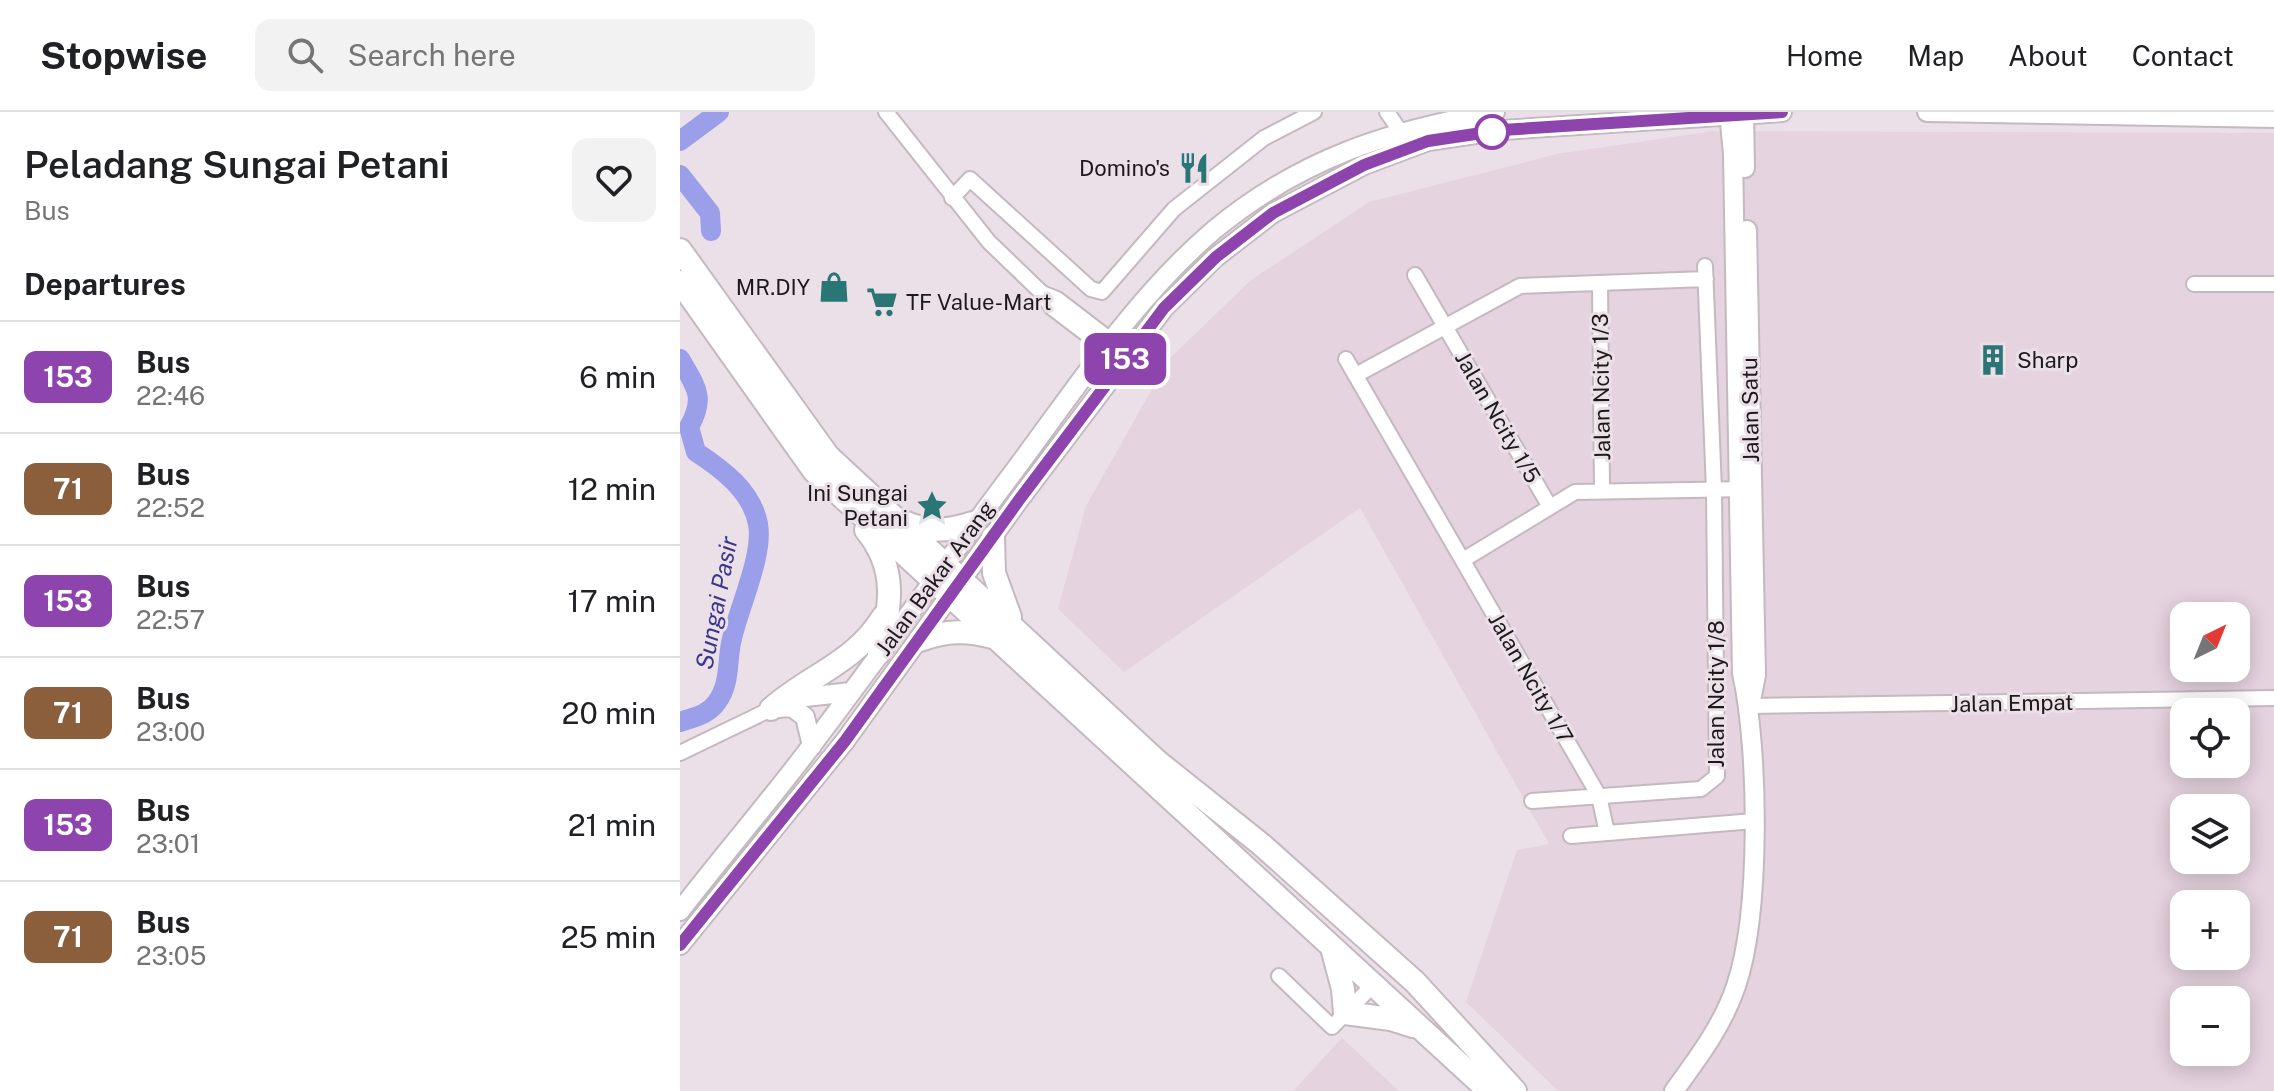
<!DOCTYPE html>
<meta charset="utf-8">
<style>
:root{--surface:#fff;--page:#f2f2f2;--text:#202124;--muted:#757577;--line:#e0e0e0}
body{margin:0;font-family:"Public Sans",sans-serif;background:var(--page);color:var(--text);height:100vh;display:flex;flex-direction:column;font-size:30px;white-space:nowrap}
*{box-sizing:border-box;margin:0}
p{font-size:26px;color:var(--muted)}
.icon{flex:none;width:44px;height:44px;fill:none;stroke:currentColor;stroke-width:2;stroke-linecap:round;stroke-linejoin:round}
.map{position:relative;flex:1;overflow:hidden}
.sheet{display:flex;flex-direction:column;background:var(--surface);width:680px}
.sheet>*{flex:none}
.badge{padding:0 16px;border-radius:12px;font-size:28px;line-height:52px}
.needle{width:52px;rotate:43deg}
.tools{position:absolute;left:1490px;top:490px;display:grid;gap:16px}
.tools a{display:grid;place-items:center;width:80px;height:80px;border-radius:16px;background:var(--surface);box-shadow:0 4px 20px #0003;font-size:40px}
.map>.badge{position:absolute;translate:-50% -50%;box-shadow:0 0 0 4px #fff}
h2{padding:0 24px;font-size:30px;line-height:72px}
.round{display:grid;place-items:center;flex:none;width:84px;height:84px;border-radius:16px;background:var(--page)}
.headline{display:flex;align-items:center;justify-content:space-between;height:136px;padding:0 24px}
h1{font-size:38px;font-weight:600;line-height:60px}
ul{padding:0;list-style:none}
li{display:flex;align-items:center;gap:24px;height:112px;padding:0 24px;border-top:2px solid var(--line)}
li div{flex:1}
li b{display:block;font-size:30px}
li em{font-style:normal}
li .badge{min-width:88px;font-weight:700;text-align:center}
header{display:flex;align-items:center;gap:48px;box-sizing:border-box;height:112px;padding:0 40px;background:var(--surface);border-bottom:2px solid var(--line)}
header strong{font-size:38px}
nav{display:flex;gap:44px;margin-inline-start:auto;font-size:28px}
.search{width:560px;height:72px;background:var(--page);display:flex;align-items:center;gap:20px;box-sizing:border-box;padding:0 28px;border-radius:16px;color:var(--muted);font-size:30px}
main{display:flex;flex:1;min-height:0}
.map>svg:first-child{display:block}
</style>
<header>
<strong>Stopwise</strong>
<div class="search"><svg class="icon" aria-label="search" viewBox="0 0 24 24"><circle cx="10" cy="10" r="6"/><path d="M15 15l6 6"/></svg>Search here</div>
<nav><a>Home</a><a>Map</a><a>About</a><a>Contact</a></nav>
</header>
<main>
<section class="sheet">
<div class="headline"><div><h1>Peladang Sungai Petani</h1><p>Bus</p></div><a class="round"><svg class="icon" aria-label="heart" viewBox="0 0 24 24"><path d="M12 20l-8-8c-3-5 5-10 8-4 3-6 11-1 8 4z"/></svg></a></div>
<h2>Departures</h2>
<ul>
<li><span class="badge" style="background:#8e44ad;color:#fff">153</span><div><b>Bus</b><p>22:46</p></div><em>6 min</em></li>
<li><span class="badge" style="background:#8b5e3c;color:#fff">71</span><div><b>Bus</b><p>22:52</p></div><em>12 min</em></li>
<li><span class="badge" style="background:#8e44ad;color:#fff">153</span><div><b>Bus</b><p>22:57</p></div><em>17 min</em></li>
<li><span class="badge" style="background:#8b5e3c;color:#fff">71</span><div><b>Bus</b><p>23:00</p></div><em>20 min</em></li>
<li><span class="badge" style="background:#8e44ad;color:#fff">153</span><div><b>Bus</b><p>23:01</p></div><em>21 min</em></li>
<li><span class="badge" style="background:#8b5e3c;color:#fff">71</span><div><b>Bus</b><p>23:05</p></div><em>25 min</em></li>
</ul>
</section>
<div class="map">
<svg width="1594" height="979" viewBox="0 0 1594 979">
<rect width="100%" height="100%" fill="#ece0e8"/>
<!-- built -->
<path fill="#e5d3df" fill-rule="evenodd" d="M 1033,19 L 1594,21 L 1594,979 L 878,979 L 786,890 L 837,738 L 869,732 L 680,396 L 444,560 L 378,497 L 406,394 L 489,247 L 571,168 L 689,90 L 877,42 ZM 1504,504 L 1556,504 L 1556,556 L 1504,556 ZM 1504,600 L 1556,600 L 1556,652 L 1504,652 ZM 1504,696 L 1556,696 L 1556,748 L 1504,748 ZM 1504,792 L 1556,792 L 1556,844 L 1504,844 ZM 1504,888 L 1556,888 L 1556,940 L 1504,940 Z
M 662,926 L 719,979 L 613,979 Z"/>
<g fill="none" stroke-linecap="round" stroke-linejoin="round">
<!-- river -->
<path stroke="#9b9fea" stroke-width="20" d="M 0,29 L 39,0
M 0,63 L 30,101 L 31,119
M 0,247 C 16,275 26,285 9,315 L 16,340 C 42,357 72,379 78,412 C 84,444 57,499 51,531 C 47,552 50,572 37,590 C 28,603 14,605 0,610"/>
<defs>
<path id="minor" d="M 206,0 L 309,130 L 362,181 L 371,195 L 426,237
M 707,0 L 720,19
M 272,86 L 290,67 L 411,177 L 422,180 L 494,97 L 584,26 L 634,0
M 735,163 L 870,395
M 920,171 L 922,378
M 1514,172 L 1594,172
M 362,181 L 377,187 L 424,223
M 666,247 L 919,684 L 927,721
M 676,263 L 840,174 L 1026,167
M 783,448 L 895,380 L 1067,377
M 1069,594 L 1594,586
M 0,641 L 91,597
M 852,689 L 1021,677 L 1037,664 L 1034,378 L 1025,154
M 891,724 L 1074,709
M 599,864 L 652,915 L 693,873"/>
<path id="major" d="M 1064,0 L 1065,56
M 1247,0 L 1594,6
M 1067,118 L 1076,563 L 1071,588
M 101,593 L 125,585 L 171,580
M 98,596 L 112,595 L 125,605 L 132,634
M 0,799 C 43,743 90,689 132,633 C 198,546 261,457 326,370 C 391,284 452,188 534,118 C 620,47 707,19 815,0
M 0,833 L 165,629 L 339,388 L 484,196 L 536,145 L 593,101 L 684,53 L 748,29 L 822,18 L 1102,0
M 994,979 C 1018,946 1043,913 1056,874 C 1081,800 1079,638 1062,561 L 1053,42 L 1049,0"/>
<path id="highway" d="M 0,138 L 148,344 L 478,650 L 582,733 L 735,870 L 835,979
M 0,170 L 134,359 L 809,979
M 224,410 C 249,421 268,419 293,411
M 186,418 C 219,458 210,496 199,541
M 313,425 L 314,461 L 330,505
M 240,528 C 267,518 288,518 316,526
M 91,597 C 129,563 175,551 203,505
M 652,836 L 663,877 L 665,901 L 711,907 L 733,914"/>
</defs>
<!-- minor casing -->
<use href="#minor" stroke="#c4b9c0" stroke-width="18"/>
<!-- major casing -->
<use href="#major" stroke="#c4b9c0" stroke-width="22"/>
<!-- highway casing -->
<use href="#highway" stroke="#c4b9c0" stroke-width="26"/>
<!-- minor -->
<use href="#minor" stroke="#fff" stroke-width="14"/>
<!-- major -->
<use href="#major" stroke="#fff" stroke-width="18"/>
<!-- highway -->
<use href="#highway" stroke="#fff" stroke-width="22"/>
</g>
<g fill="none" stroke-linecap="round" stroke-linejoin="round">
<defs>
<path id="line" d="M 0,833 L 165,629 L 339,388 L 484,196 L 536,145 L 593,101 L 684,53 L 748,29 L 822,18 L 1102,0"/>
</defs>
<!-- line casing -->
<use href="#line" stroke="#fff" stroke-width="18"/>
<!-- line -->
<use href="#line" stroke="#8e44ad" stroke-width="12"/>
</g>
<!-- icons -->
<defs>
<symbol id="restaurant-bare" viewBox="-9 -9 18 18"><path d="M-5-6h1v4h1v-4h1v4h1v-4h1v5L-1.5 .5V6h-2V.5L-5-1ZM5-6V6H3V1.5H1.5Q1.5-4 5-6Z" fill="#2a7575" stroke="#ece0e8" stroke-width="2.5" paint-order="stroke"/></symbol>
<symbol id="shop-bare" viewBox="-9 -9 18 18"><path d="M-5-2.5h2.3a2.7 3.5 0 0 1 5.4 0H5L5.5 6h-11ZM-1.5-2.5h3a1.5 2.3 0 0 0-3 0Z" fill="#2a7575" stroke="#ece0e8" stroke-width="2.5" paint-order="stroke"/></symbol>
<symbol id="supermarket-bare" viewBox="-9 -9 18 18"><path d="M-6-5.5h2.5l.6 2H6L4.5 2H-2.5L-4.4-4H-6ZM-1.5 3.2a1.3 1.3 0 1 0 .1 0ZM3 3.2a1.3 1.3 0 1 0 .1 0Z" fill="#2a7575" stroke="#ece0e8" stroke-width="2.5" paint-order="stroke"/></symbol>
<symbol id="building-bare" viewBox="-9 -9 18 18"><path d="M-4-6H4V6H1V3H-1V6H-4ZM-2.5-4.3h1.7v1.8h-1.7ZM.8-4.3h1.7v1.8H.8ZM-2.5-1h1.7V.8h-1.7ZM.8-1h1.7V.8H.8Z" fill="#2a7575" stroke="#ece0e8" stroke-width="2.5" paint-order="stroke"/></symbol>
<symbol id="sight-bare" viewBox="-9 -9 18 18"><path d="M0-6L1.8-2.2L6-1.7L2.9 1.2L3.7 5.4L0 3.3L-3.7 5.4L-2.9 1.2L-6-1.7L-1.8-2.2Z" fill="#2a7575" stroke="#ece0e8" stroke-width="2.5" paint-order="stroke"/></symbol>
</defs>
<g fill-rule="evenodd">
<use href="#restaurant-bare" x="492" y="34" width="44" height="44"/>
<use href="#shop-bare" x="132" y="153" width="44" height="44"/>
<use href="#supermarket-bare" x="180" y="168" width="44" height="44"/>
<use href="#building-bare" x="1291" y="226" width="44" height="44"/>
<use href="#sight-bare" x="230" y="372" width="44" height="44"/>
</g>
<!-- markers -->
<circle fill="#fff" stroke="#8e44ad" stroke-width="4" cx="812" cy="20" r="16"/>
<g text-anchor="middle" stroke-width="6" stroke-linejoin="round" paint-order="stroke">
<!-- poi labels -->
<g font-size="22" fill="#1c191b" stroke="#ece0e8" text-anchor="end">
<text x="490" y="64">Domino's</text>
<text x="130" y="183">MR.DIY</text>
<text x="226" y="198" text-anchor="start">TF Value-Mart</text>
<text x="1337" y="256" text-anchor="start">Sharp</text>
<text x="228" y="389">Ini Sungai<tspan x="228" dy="25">Petani</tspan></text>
</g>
<!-- street labels -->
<g font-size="22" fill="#1c191b" stroke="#ece0e8">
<text transform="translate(921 275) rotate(-91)" y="8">Jalan Ncity 1/3</text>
<text transform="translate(1070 298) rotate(-91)" y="8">Jalan Satu</text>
<text transform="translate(818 305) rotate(60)" y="8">Jalan Ncity 1/5</text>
<text transform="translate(255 466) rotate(-54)" y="8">Jalan Bakar Arang</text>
<text transform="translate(851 566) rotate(60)" y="8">Jalan Ncity 1/7</text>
<text transform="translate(1036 582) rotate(-90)" y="8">Jalan Ncity 1/8</text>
<text transform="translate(1332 591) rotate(-1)" y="8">Jalan Empat</text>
</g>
<!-- water labels -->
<g font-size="24" font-style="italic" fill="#3b368c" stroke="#ece0e8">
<text transform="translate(37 491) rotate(-79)" y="8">Sungai Pasir</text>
</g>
</g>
</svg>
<div class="tools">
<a><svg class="needle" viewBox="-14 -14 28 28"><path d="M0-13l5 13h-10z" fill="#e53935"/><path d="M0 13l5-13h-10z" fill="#757577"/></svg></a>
<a><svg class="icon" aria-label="locate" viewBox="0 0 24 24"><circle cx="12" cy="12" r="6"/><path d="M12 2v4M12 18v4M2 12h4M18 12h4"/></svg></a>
<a><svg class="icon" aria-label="layers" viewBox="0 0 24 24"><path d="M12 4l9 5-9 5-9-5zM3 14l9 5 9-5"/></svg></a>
<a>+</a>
<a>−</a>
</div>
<b class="badge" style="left:445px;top:247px;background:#8e44ad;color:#fff">153</b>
</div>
</main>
